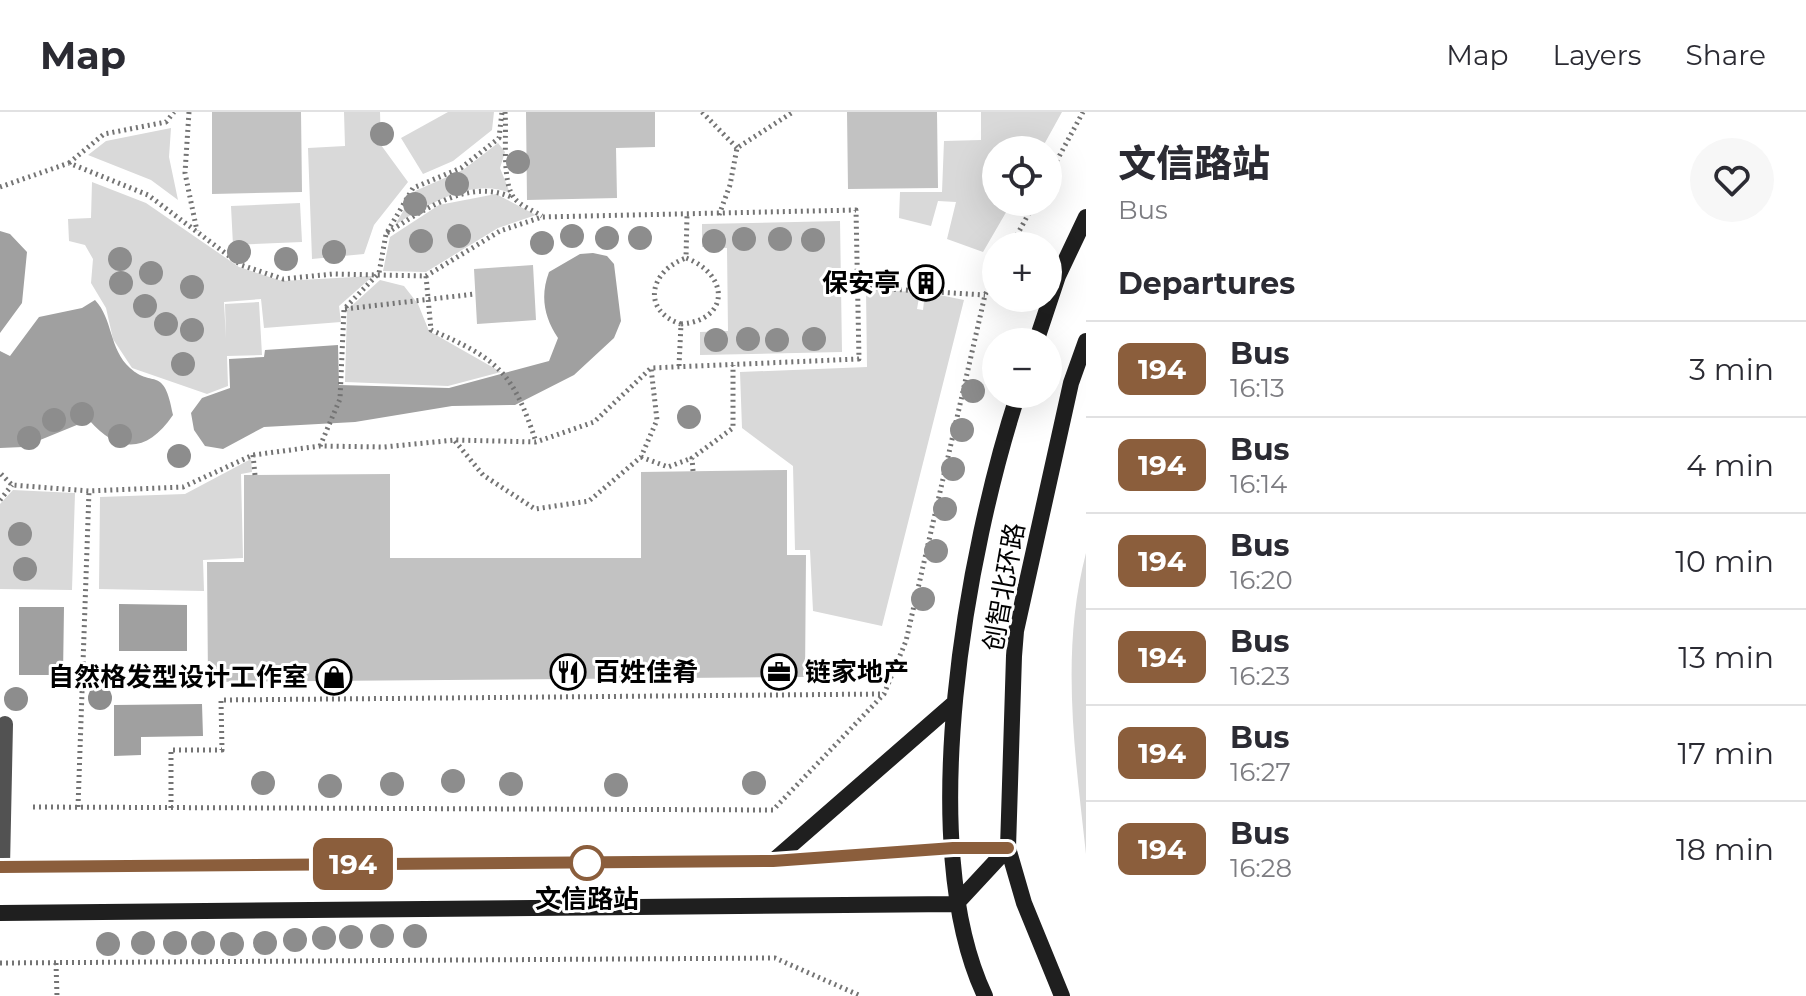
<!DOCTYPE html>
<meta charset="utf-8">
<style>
:root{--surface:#fff;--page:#f7f7f7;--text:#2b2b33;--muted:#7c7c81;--line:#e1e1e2}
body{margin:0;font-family:Montserrat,"Noto Sans SC",sans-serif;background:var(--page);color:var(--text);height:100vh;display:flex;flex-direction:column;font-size:30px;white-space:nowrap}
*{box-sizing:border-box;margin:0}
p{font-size:26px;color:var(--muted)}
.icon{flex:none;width:44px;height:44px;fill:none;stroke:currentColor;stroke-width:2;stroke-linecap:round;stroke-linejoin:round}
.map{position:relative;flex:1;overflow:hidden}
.drawer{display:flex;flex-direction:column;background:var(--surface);width:720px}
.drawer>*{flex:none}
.badge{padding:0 16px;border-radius:12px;font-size:28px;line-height:52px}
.fabs{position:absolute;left:982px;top:24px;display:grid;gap:16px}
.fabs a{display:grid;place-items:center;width:80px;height:80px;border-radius:50%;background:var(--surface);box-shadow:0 8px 32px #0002;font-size:40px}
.map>.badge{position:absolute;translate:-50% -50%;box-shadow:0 0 0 4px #fff}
h2{padding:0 32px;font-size:30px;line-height:72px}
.round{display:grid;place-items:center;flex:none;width:84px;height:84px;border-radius:42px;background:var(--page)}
.headline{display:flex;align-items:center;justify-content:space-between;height:136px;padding:0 32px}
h1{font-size:38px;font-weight:800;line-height:60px}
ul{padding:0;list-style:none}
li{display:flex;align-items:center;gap:24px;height:96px;padding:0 32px;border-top:2px solid var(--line)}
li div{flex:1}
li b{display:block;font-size:30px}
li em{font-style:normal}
li .badge{min-width:88px;font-weight:700;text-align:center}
header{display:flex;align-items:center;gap:48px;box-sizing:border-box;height:112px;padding:0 40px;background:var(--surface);border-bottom:2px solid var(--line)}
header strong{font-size:38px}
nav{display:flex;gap:44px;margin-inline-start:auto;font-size:28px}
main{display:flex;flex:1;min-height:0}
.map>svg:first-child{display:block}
</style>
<header>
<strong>Map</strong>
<nav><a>Map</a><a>Layers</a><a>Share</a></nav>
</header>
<main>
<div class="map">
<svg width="1086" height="884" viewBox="0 0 1086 884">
<rect width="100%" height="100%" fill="#fff"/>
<!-- green -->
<path fill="#d9d9d9" d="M 344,0 L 380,0 L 381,33 L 408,70 L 374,113 L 364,142 L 312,147 L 308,36 L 345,34 Z
M 448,0 L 494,0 L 492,18 L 453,49 L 423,62 L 401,26 Z
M 981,0 L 1062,0 L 1041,38 L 996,38 L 996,90 L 1012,90 L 983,140 L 947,127 L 956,90 L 938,89 L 931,114 L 899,106 L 900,80 L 942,80 L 944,29 L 981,28 Z
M 171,16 L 169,45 L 178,88 L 151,68 L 88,43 L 106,29 Z
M 498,31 L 505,40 L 500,56 L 510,81 C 472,65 427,93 395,113 L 415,79 L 463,58 Z
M 92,70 L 146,91 L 239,155 L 282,169 L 373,164 L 339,194 L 341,210 L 264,216 L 261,187 L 224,190 L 226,227 L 225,192 L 259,190 L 262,243 L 227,244 L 228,274 L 207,282 L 132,256 L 113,227 L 106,196 L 91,171 L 93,147 L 85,133 L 69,129 L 68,107 L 91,106 Z
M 496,82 L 536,103 L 498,116 L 426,160 L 383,159 L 390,125 L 439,93 Z
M 300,91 L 302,130 L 233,133 L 231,94 Z
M 840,109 L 842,240 L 700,243 L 700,220 L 728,219 L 727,136 L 702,135 L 702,112 Z
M 380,168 L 404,174 L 418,192 L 429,219 L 501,260 L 448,274 L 345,270 L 347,198 Z
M 866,178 L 920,180 L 917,197 L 923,198 L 925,180 L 964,188 L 882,514 L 813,499 L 810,438 L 795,438 L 793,354 L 742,316 L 740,260 L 867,255 Z
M 251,347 L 252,360 L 241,362 L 243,446 L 203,448 L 204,479 L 99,477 L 100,385 L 185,382 Z
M 13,378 L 75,381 L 72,478 L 0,477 L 0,392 Z
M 1086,441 L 1086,742 C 1075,642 1060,540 1086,441 Z"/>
<!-- water -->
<path fill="#a0a0a0" d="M 0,119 L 10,122 L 27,140 L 22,191 L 0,221 Z
M 593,141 L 607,144 L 614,152 L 621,209 L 614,226 L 574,263 L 515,293 L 452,294 L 355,310 L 264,315 L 223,337 L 205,334 L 194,318 L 191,301 L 202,286 L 230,276 L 229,247 L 264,245 L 265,238 L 338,233 L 339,273 L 449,276 L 549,249 L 558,226 C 544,205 540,184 549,160 L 580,142 Z
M 95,188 C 113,207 109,237 130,256 C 153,277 164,252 173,303 C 147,341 119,342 89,308 L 23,335 L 0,336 L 0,239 L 10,244 L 39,205 L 82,196 Z
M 119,492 L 187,493 L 187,539 L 119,539 Z
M 19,495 L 64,495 L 63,563 L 19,563 Z
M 202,592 L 203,624 L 141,625 L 141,643 L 114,644 L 114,593 Z"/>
<!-- building -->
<path fill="#c2c2c2" d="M 212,0 L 301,0 L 302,80 L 212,82 Z
M 526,0 L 655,0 L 655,35 L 616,36 L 617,86 L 527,88 Z
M 847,0 L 937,0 L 938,76 L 848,77 Z
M 533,153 L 536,208 L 477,212 L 474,157 Z
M 787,358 L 787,443 L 806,443 L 805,565 L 208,570 L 207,450 L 244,450 L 244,363 L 390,362 L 390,446 L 641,446 L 641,360 Z"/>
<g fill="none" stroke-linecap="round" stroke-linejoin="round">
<!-- path -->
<path stroke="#747474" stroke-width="5" stroke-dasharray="2 4" stroke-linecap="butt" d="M 189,0 L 185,61 L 197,119
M 505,0 C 507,22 501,72 515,87 C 521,94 534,99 542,104
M 702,0 L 737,36
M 69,51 L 104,22 L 166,10 L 174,0
M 1048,65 L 1083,0
M 0,75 L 69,51 L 148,83 L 241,153 L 283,167 L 333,162 L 426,164 L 500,119 L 542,105 L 856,98 L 859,247 L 651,256 L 594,310 L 536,330 L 455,328 L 384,335 L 320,334 L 253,343 L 183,375 L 89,379 L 12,373 L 0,361
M 719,103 L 730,73 L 737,36 L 793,0
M 387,121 C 423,98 470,65 513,86
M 1011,134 L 1035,90
M 426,164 L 431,218 C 498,247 513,260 536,330
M 858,175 L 985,183
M 345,197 L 475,182
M 681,212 C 641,199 649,159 686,146
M 679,254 L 681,212 C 731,208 729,162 686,146 L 687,103
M 455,329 L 483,363 L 535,397 L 589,389 L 641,345 L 657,308 L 651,256
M 320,334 L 340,287 L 344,197 L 379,161 L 386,122 L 413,76 L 461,56 L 499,26 L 502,0
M 253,343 L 255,363
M 641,345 L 668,355 L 692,346
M 693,359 L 692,346 L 733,316 L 733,253
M 0,388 L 12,373
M 33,695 L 773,698 L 884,582 L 906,529 L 985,183 L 996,162
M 78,695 L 89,379
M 171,696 L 171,638 L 222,638 L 221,588 L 882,582
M 0,851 L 775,846 L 861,884
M 56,851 L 57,884"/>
<!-- lane -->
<path stroke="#525252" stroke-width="16" d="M 2,755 L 5,612"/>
<!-- secondary -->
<path stroke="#1f1f1f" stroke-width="16" d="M 1036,230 L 1058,164 L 1086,105
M 773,749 L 953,592
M 0,755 L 773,749 L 953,736 L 1008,736
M 0,801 L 956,792 L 1008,736
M 985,884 C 913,732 967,438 1018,282
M 1062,884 L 1024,791 L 1008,736 L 1014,544 L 1016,519 L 1071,271 L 1086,229"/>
</g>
<!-- trees -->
<g fill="#8d8d8d">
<circle cx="382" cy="22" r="12"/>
<circle cx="518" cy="50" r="12"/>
<circle cx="457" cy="72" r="12"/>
<circle cx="415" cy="92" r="12"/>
<circle cx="459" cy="124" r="12"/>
<circle cx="572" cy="124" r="12"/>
<circle cx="607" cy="126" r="12"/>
<circle cx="640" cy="126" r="12"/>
<circle cx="744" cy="127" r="12"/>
<circle cx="780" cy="127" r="12"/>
<circle cx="813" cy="128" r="12"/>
<circle cx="421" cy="129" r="12"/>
<circle cx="714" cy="129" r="12"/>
<circle cx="542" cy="131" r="12"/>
<circle cx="239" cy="140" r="12"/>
<circle cx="334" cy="140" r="12"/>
<circle cx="120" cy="147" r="12"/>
<circle cx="286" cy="147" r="12"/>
<circle cx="151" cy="161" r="12"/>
<circle cx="121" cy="171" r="12"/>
<circle cx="192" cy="175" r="12"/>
<circle cx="145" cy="194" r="12"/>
<circle cx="166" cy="212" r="12"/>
<circle cx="192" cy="218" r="12"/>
<circle cx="748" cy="227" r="12"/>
<circle cx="814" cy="227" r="12"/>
<circle cx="716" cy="228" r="12"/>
<circle cx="777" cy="228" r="12"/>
<circle cx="183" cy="252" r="12"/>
<circle cx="973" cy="279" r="12"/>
<circle cx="82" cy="302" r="12"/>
<circle cx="689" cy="305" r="12"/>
<circle cx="54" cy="308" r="12"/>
<circle cx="962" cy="318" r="12"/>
<circle cx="120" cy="324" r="12"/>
<circle cx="29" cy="326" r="12"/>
<circle cx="179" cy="344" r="12"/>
<circle cx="953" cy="357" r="12"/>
<circle cx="945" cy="397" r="12"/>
<circle cx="20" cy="422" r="12"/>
<circle cx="936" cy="439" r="12"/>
<circle cx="25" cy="457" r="12"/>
<circle cx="923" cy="487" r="12"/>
<circle cx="100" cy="586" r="12"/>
<circle cx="16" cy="587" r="12"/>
<circle cx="453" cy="669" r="12"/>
<circle cx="263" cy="671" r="12"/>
<circle cx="754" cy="671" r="12"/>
<circle cx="392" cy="672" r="12"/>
<circle cx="511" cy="672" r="12"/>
<circle cx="616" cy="673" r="12"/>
<circle cx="330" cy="674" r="12"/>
<circle cx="382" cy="824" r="12"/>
<circle cx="415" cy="824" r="12"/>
<circle cx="351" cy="825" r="12"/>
<circle cx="324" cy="826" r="12"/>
<circle cx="295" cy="828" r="12"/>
<circle cx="143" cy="831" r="12"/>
<circle cx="175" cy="831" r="12"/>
<circle cx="203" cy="831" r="12"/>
<circle cx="265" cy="831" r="12"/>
<circle cx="108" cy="832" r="12"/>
<circle cx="232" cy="832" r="12"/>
</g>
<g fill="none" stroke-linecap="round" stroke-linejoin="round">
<defs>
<path id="line" d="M 0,755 L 773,749 L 953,736 L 1008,736"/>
</defs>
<!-- line casing -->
<use href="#line" stroke="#fff" stroke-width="18"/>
<!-- line -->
<use href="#line" stroke="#8b5e3c" stroke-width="12"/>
</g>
<!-- icons -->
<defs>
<symbol id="building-ring" viewBox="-11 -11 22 22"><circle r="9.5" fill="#fff" stroke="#000" stroke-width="1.5"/><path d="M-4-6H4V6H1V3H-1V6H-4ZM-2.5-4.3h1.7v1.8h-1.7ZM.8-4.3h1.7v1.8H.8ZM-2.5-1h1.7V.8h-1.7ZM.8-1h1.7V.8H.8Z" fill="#000"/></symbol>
<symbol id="restaurant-ring" viewBox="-11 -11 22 22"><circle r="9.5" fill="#fff" stroke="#000" stroke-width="1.5"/><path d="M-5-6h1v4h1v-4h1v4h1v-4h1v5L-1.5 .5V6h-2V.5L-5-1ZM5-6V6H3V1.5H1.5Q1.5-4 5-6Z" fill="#000"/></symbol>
<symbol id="office-ring" viewBox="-11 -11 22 22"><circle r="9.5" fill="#fff" stroke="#000" stroke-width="1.5"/><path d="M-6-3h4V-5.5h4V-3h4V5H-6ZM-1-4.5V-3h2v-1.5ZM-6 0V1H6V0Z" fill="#000"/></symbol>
<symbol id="shop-ring" viewBox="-11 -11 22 22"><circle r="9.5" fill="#fff" stroke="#000" stroke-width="1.5"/><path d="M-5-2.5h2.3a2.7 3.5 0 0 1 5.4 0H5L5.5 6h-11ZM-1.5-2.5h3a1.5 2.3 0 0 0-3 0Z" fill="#000"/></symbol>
</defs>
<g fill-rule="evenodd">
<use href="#building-ring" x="906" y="151" width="40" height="40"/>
<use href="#restaurant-ring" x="548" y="540" width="40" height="40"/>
<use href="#office-ring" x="759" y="540" width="40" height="40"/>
<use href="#shop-ring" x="314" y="545" width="40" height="40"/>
</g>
<!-- markers -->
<circle fill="#fff" stroke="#8b5e3c" stroke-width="4" cx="587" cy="751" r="16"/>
<g text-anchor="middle" stroke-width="6" stroke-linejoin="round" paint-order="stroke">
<!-- poi labels -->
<g font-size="26" font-weight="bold" fill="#000" stroke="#fff" text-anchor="end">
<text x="900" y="180">保安亭</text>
<text x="594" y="569" text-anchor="start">百姓佳肴</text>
<text x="805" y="569" text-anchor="start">链家地产</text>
<text x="308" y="574">自然格发型设计工作室</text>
</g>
<!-- street labels -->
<g font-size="26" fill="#000" stroke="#fff">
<text transform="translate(1004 475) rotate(-80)" y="9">创智北环路</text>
</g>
<!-- stop labels -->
<g font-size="26" font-weight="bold" fill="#000" stroke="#fff">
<text x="587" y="796">文信路站</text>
</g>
</g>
</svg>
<div class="fabs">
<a><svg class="icon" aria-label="locate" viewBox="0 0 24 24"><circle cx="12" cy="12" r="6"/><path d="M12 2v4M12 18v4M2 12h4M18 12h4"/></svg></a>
<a>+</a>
<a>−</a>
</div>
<b class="badge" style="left:353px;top:752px;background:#8b5e3c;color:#fff">194</b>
</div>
<section class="drawer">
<div class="headline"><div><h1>文信路站</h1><p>Bus</p></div><a class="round"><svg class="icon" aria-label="heart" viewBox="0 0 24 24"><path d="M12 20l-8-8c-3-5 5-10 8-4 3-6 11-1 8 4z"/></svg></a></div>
<h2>Departures</h2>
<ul>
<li><span class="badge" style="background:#8b5e3c;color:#fff">194</span><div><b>Bus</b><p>16:13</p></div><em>3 min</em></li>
<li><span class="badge" style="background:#8b5e3c;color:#fff">194</span><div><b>Bus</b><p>16:14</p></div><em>4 min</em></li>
<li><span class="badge" style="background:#8b5e3c;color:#fff">194</span><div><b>Bus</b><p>16:20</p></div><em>10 min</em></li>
<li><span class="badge" style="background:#8b5e3c;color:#fff">194</span><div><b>Bus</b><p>16:23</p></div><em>13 min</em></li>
<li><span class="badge" style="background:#8b5e3c;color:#fff">194</span><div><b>Bus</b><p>16:27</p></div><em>17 min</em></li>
<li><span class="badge" style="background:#8b5e3c;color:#fff">194</span><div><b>Bus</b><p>16:28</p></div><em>18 min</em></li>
</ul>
</section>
</main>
